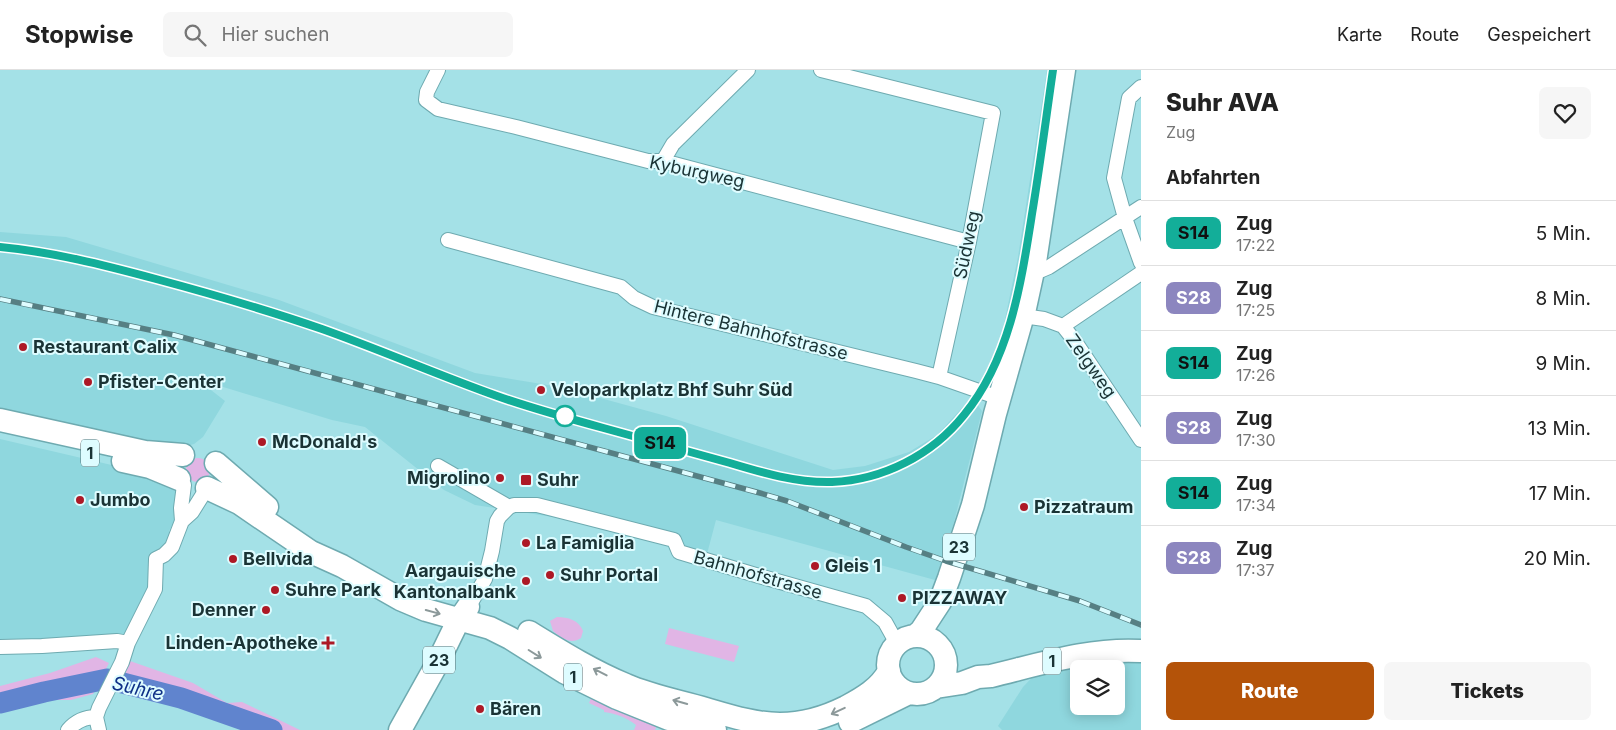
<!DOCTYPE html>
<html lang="de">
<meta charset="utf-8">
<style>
:root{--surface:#fff;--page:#f6f6f6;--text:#222;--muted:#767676;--line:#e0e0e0;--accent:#b45309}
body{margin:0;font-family:Inter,sans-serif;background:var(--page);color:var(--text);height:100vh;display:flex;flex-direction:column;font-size:19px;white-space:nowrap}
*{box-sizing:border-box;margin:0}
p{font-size:16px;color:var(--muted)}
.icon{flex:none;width:28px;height:28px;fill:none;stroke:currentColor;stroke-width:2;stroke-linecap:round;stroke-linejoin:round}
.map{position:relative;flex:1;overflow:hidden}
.drawer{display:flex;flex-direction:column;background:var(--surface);width:475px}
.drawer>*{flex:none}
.badge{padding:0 10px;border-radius:8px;font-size:18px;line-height:32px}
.tools{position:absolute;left:1070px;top:590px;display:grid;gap:10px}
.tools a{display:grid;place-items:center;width:55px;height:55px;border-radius:8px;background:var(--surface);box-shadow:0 2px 12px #0003;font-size:25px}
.map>.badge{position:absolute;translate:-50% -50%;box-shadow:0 0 0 2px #fff}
h2{padding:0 25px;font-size:19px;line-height:45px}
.round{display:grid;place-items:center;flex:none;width:52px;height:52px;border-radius:8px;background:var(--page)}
.headline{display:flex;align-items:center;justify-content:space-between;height:85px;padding:0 25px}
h1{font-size:24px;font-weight:800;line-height:38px}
.cta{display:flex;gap:10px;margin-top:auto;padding:10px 25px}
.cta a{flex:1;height:58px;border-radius:8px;background:var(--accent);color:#fff;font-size:20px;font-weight:800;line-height:58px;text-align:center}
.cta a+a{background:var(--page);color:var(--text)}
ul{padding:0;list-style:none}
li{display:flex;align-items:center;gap:15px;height:65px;padding:0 25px;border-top:1px solid var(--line)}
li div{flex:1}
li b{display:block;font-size:19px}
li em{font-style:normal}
li .badge{min-width:55px;font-weight:700;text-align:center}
header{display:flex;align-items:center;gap:30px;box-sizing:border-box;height:70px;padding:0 25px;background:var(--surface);border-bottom:1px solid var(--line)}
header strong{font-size:24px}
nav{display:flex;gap:28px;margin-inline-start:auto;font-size:18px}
.search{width:350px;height:45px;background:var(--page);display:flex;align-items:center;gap:12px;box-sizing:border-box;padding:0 18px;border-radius:8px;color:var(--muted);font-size:19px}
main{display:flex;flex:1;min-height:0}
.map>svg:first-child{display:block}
</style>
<header>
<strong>Stopwise</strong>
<div class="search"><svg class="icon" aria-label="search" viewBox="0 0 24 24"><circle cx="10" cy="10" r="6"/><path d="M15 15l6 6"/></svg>Hier suchen</div>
<nav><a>Karte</a><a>Route</a><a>Gespeichert</a></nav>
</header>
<main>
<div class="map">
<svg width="1141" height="660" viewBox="0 0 1141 660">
<rect width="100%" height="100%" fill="#a4e1e7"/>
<!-- built -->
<path fill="#8fd7de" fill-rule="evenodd" d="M 1047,0 L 1056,0 L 1029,190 L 993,311 L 981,310 L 1000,273 L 1018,187 Z
M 0,162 L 66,167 L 279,230 L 475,303 L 560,317 L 666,346 L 833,400 L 865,396 L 909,382 L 937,365 L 972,327 L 982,341 L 954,452 L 935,510 L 716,450 L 707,484 L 553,447 L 475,435 L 444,420 L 365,357 L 332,350 L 197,309 L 225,331 L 203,367 L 194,374 L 180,378 L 0,342 Z
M 0,369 L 163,407 L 175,418 L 178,423 L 178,430 L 174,451 L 169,461 L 172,477 L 164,485 L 156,511 L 128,573 L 0,573 Z
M 1141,581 L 1141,660 L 1002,660 L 998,656 L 1023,617 L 1047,592 ZM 1079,599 L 1116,599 L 1116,636 L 1079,636 Z"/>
<!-- green -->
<path fill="#e1b5e5" d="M186 400a12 12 0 1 1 24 0a12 12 0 1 1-24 0Z
M 557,547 C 568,547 579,550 583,561 L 581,568 C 571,575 561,568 553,561 L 550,551 Z
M 669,558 L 739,576 L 734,592 L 665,574 Z
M 96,587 L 109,593 L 93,624 L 71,630 L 52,630 L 0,641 L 0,616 L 50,603 Z
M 130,591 L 193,613 L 227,633 L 242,632 L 300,660 L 245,660 L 163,632 L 117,619 Z
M 592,626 L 658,653 L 655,660 L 634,660 L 636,655 C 626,647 617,644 604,642 L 604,640 L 589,633 Z"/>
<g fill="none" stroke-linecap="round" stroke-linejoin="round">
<!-- river -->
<path stroke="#6084ce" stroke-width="21" d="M 0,633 L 44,622 L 107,609 L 181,628 L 272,660"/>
<defs>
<path id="minor" d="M 438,0 L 427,22 L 426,30 L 438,39 L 516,57 L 648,91 L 663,91 L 969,172
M 821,0 L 993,43 L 969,172 L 939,307
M 1141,17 L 1129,28 L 1114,108 L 1125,148 L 1141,193
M 663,91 L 673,74 L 748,0
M 448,170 L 621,217 L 634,228 L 653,237 L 916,301 L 939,307 L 999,328
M 1034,199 L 1042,200 L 1049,197 L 1141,137
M 1023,246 L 1044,249 L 1063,256 L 1074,270 L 1141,370
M 1063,256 L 1141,203
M 438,396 L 509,437
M 182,451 L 192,442 L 207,418
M 469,536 L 485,509 L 492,481 L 497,451 L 500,446 L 509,437 L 514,435 L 537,435 L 674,470 L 679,482 L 759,506 L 866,536 L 885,552 L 895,570 L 895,576
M 0,577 L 42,576 L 117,571 L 128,573
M 68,660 C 75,652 85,647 96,647
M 99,660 L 96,647 L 99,638 L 122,592 L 128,573 L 155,519 L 156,489 L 164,485 L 172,477 L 182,451 L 181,438 L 184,415"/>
<path id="primary" d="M 0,350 L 145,382 L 183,385
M 123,391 L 150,397 L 179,409
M 216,393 L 267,437
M 207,418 L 239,433 L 311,482 L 342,496 L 400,529 L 426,540 L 490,558 L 510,568 L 564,602 L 617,628 L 669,649 L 715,660
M 529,562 C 560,581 592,601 626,615 C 651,626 679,631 706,639 C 730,646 755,654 780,654 C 804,654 826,647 846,637 C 863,628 880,618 889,601
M 915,566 L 921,561 L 940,532 L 949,508 L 973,435 L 995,344 L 1025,238 L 1035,192 L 1064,0
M888 595a29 29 0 1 1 58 0a29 29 0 1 1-58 0Z
M 936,617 L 962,613 L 978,607 L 991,606 C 1041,594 1089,578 1141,581
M 850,652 L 909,623
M 400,660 L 438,592 L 457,553 L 468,537"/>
</defs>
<!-- minor casing -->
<use href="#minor" stroke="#6eaab0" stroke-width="16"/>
<!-- primary casing -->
<use href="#primary" stroke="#6eaab0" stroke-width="25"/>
<!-- minor -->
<use href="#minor" stroke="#fff" stroke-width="14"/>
<!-- primary -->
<use href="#primary" stroke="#fff" stroke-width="22"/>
<defs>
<path id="rail" d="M 0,177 C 53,182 104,195 156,209 C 212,224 267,240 322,259 C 381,280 438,305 497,326 C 547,343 599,356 650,370 C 677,378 703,386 730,393 C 763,403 797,413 832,412 C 883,410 932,385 964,345 C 1010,289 1022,214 1032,144 C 1040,96 1046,48 1053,0
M 0,229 L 174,265 L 760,423 L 787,431 L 906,477 L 946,491 L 1080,531 L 1141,555"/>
</defs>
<!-- rail casing -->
<use href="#rail" stroke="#567f83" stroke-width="5.5"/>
<!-- rail -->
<use href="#rail" stroke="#defcff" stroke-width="4" stroke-dasharray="11" stroke-linecap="butt"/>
</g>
<!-- one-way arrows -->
<defs><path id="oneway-shaft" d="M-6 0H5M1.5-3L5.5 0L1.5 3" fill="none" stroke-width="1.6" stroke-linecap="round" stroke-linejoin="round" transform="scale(1.25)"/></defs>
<g stroke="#8c999a">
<use href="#oneway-shaft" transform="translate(433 542) rotate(15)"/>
<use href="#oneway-shaft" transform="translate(535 584) rotate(32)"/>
<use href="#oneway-shaft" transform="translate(600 602) rotate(-153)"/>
<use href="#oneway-shaft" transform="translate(680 632) rotate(-164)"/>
<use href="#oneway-shaft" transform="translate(838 641) rotate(155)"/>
</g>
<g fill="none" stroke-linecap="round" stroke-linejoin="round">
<defs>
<path id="line" d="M 0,177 C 53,182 104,195 156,209 C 212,224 267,240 322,259 C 381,280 438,305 497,326 C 545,343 594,355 643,369 C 672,377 701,385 730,393 C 763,403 797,413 832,412 C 883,410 932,385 964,345 C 1010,289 1021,214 1032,144 C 1040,96 1046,48 1053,0"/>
</defs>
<!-- line casing -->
<use href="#line" stroke="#fff" stroke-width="11"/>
<!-- line -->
<use href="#line" stroke="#13ae99" stroke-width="8"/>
</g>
<!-- markers -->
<g fill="#ad1926" stroke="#defcff" stroke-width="2">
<circle cx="23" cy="277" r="5"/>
<circle cx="88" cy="312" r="5"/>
<circle cx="541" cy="320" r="5"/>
<circle cx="262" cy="372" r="5"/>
<circle cx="500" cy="408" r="5"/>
<rect x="520" y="404" width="12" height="12" rx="2.5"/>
<circle cx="80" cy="430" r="5"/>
<circle cx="1024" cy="437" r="5"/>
<circle cx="526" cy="473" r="5"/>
<circle cx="233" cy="489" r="5"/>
<circle cx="815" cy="496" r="5"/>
<circle cx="550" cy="505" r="5"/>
<circle cx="526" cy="511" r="5"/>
<circle cx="275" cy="520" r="5"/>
<circle cx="902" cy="528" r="5"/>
<circle cx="266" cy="540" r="5"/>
<path d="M325.5 565.5h5v5h5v5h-5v5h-5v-5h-5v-5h5z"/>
<circle cx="480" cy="639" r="5"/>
</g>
<circle fill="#fff" stroke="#13ae99" stroke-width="2.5" cx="565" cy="346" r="10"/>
<g text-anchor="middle" stroke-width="4" stroke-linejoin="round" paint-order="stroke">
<!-- shield labels -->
<g fill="#defcff" stroke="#556f72" stroke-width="1">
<rect x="81" y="369.5" width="18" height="27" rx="4"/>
<rect x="943" y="463.5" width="32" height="27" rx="4"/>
<rect x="423" y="576.5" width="32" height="27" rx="4"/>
<rect x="1043" y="577.5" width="18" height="27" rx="4"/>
<rect x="564" y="593.5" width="18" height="27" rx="4"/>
</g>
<g font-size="16" font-weight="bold" fill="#1a3335">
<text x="90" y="389">1</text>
<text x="959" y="483">23</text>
<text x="439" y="596">23</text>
<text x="1052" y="597">1</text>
<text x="573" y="613">1</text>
</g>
<!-- street labels -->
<g font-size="18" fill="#1a3335" stroke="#defcff">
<text transform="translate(697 102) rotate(12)" y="6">Kyburgweg</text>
<text transform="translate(967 175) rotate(-78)" y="6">Südweg</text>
<text transform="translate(751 260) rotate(14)" y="6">Hintere Bahnhofstrasse</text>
<text transform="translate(1091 296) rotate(55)" y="6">Zelgweg</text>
<text transform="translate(758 505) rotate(16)" y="6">Bahnhofstrasse</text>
</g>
<!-- poi labels -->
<g font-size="18" font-weight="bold" fill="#1a3335" stroke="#defcff" text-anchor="start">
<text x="33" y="283">Restaurant Calix</text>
<text x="98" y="318">Pfister-Center</text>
<text x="551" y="326">Veloparkplatz Bhf Suhr Süd</text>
<text x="272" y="378">McDonald's</text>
<text x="490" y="414" text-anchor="end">Migrolino</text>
<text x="537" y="416">Suhr</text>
<text x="90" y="436">Jumbo</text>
<text x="1034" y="443">Pizzatraum</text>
<text x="536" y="479">La Famiglia</text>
<text x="243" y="495">Bellvida</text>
<text x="825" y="502">Gleis 1</text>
<text x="516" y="507" text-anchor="end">Aargauische<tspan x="516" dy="21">Kantonalbank</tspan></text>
<text x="560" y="511">Suhr Portal</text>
<text x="285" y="526">Suhre Park</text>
<text x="912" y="534">PIZZAWAY</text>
<text x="256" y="546" text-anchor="end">Denner</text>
<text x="318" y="579" text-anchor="end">Linden-Apotheke</text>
<text x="490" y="645">Bären</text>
</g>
<!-- water labels -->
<g font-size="19" font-style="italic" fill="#0f3087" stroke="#defcff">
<text transform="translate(138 618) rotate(13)" y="7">Suhre</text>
</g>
</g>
</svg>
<div class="tools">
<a><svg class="icon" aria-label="layers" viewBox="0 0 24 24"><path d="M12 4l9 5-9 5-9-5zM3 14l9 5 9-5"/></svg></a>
</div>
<b class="badge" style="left:660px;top:373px;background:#13ae99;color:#111">S14</b>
</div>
<section class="drawer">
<div class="headline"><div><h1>Suhr AVA</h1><p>Zug</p></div><a class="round"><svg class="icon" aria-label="heart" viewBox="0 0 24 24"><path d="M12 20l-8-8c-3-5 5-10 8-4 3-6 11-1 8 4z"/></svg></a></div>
<h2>Abfahrten</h2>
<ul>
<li><span class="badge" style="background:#13ae99;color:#111">S14</span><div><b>Zug</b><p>17:22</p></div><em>5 Min.</em></li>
<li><span class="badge" style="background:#8c86bf;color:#fff">S28</span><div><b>Zug</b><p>17:25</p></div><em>8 Min.</em></li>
<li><span class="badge" style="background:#13ae99;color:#111">S14</span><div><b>Zug</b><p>17:26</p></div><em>9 Min.</em></li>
<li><span class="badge" style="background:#8c86bf;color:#fff">S28</span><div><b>Zug</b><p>17:30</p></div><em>13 Min.</em></li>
<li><span class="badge" style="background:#13ae99;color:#111">S14</span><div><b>Zug</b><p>17:34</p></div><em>17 Min.</em></li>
<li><span class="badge" style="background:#8c86bf;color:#fff">S28</span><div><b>Zug</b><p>17:37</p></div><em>20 Min.</em></li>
</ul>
<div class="cta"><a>Route</a><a>Tickets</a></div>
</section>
</main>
